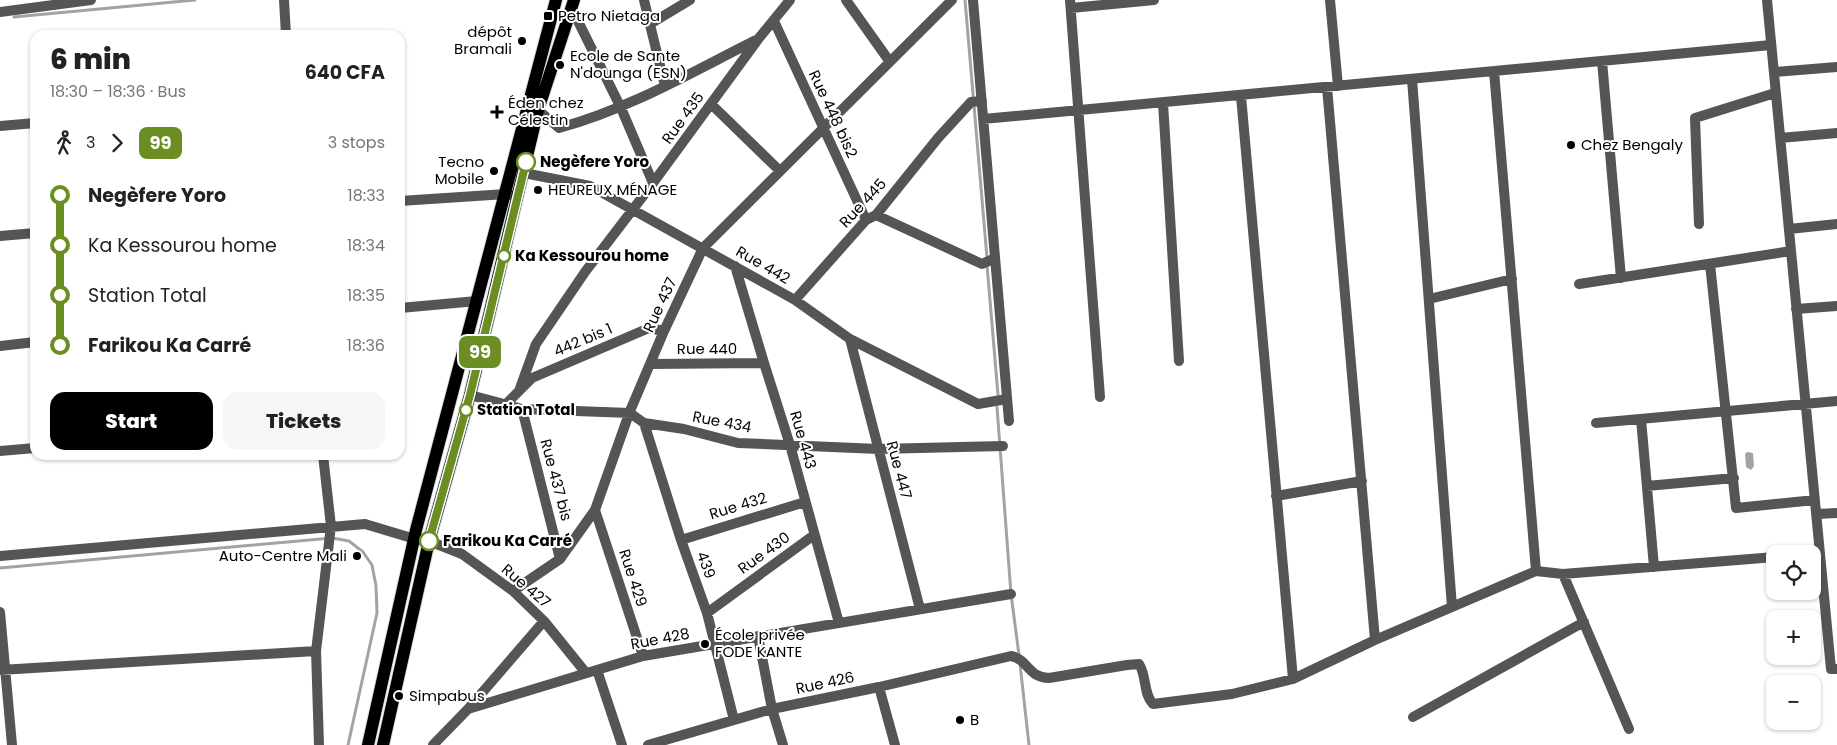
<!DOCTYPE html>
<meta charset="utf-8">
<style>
:root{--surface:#fff;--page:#f6f6f6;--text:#222;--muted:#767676;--accent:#000}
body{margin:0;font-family:Poppins,sans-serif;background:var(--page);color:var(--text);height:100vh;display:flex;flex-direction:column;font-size:19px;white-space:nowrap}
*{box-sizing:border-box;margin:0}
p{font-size:16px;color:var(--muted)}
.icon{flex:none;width:28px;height:28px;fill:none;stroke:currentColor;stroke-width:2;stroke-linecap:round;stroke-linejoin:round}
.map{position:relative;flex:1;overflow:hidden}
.details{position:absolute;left:30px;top:30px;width:375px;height:430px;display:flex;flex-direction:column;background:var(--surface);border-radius:15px;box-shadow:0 1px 4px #0004}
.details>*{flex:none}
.badge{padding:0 10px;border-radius:8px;font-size:18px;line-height:32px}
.fabs{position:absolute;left:1766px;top:545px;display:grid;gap:10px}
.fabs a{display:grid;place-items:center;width:55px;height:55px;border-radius:10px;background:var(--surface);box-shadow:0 1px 4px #0004;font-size:25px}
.map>.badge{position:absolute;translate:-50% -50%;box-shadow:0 0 0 2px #fff}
.legs{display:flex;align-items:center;gap:8px;height:55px;padding:0 20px;font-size:16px}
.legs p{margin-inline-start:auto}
.head{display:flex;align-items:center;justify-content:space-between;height:85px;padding:0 20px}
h1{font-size:28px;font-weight:800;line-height:38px}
.cta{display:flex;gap:10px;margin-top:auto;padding:10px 20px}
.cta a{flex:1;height:58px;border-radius:15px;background:var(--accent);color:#fff;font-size:20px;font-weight:800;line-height:58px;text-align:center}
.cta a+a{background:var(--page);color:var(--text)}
ul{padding:0 20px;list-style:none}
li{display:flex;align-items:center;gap:18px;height:50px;font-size:19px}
li i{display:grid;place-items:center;width:8px;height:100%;margin:0 6px;background:currentColor}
li i::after{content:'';width:12px;height:12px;margin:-6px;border:4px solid;border-radius:50%;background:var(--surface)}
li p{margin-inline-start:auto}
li:first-child i{background:linear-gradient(#0000 50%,currentColor 0)}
li:last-child i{background:linear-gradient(currentColor 50%,#0000 0)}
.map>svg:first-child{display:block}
</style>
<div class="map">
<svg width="1837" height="745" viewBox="0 0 1837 745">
<rect width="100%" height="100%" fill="#fff"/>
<!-- water -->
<path fill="#a3a3a3" d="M 1747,452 L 1753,453 L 1754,466 L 1751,470 L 1746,467 L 1745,454 Z"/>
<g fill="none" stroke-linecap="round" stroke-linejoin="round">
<!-- stream -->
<path stroke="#a3a3a3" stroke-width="3" d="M 965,0 L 987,258
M 14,17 L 195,0
M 987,265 L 998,395
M 997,407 L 1011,594 L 1019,655
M 0,568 L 332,538 L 349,541 L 363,552 L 372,565 L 376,586 L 377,613 L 348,745
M 1020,664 L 1029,745"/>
<defs>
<path id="primary" d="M 368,745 L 416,530 L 556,0
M 383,745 L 429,541 L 470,395 L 538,110 L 574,0"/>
</defs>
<!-- primary casing -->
<use href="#primary" stroke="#dbdbdb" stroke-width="14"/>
<!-- minor -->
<path stroke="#555" stroke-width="10" d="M 284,0 L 286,35
M 644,0 L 665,86
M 846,0 L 890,62
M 973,0 L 1009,421
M 1070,0 L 1100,397
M 1330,0 L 1338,86
M 1767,0 L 1831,669 L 1837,669
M 1071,8 L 1154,0
M 572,9 L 621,108 L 653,183
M 0,12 L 91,0
M 774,21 L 866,220
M 650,24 L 690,0
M 1602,61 L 1621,278
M 1494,71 L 1536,571
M 1774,72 L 1837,67
M 1412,79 L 1452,607
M 1327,87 L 1375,640
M 1241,96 L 1293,679
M 1163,103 L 1179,361
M 711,104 L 780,171
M 538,110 L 559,128 C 629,109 692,72 756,40
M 983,119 L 1771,45
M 0,126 L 35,123
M 1780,138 L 1837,133
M 524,173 L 590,186 L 795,300 L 850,339 L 978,404 L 1007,399
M 400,201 L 506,194 L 511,195
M 876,215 L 982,264 L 995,258
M 1699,224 L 1695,118 L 1775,93
M 1789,229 L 1837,224
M 0,236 L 35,233
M 1710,264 L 1736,508 L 1815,500
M 735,266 L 764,363 L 790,445 L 839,623
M 1579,284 L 1791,251
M 1429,299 L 1512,279
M 795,300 L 866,220 L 876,215 L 938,138 L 971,102 L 982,101
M 400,308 L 477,301
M 1796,309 L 1837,306
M 850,339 L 920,609
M 0,346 L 35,342
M 650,364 L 764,363
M 519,391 L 536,344 L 585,272 L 653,183 L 759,38 L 790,0
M 470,395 L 522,409 L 630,413 L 644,423 L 684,429 L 738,443 L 878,449 L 1003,446
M 505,405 L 532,378 L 649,328 L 664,331
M 522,409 L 560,559
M 1641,419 L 1654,567
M 644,423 L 681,540 L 707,613 L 734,720
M 1596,423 L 1837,401
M 0,451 L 35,448
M 1647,486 L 1734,478
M 1276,496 L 1362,481
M 595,510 L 643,656
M 1816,514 L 1837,513
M 681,540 L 805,502
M 0,556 L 365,524 L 415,539 L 429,541 L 462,554 L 513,591 L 544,621 L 586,673
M 1563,574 L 1629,729
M 513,591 L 560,559 L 595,510 L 630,411 L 664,331 L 703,248 L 952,0
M 0,612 L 12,745
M 707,613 L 814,535
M 758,636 L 772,709 L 783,745
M 0,670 L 316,651
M 597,670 L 622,745
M 879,687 L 895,745
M 468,709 L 643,656 L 1011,594
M 1413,717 L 1584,622
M 319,745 L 316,651 L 331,526 L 323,455
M 433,745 L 468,709 L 544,621
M 648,745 L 772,709 L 879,687 L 1011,656 C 1029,660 1027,677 1049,678 L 1127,665 L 1139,664 C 1147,676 1143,694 1153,704 L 1232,694 L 1293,679 L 1375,640 L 1536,571 L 1563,574 L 1775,557"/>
<!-- primary -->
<use href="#primary" stroke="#000" stroke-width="12"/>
</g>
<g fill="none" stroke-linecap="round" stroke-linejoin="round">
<defs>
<path id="line-1" d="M 429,541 L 470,395 L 526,162"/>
</defs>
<!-- line-1 casing -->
<use href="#line-1" stroke="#fff" stroke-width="11"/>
<!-- line-1 -->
<use href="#line-1" stroke="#6b8e23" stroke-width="8"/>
</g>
<!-- markers -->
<g fill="#000" stroke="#fff" stroke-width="2">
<rect x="543" y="11" width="10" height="10" rx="2.5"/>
<circle cx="522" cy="41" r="5"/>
<circle cx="560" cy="65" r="5"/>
<path d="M494.5 104.5h5v5h5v5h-5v5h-5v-5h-5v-5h5z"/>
<circle cx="1571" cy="145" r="5"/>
<circle cx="494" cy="171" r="5"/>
<circle cx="538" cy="190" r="5"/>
<circle cx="357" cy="556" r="5"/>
<circle cx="705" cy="644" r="5"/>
<circle cx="399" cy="696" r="5"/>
<circle cx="960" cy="720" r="5"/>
</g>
<g fill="#fff" stroke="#6b8e23" stroke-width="2.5">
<circle cx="526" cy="162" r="9"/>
<circle cx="504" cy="256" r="6"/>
<circle cx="466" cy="410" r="6"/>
<circle cx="429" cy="541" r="9"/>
</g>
<g text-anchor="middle" stroke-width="4" stroke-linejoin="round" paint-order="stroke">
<!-- poi labels -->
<g font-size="15" fill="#000" stroke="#fff" text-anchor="start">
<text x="558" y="21">Petro Nietaga</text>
<text x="512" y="37" text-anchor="end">dépôt<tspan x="512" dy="17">Bramali</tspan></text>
<text x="570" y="61">Ecole de Sante<tspan x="570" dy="17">N'dounga (ESN)</tspan></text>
<text x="508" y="108">Éden chez<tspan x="508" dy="17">Célestin</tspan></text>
<text x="1581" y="150">Chez Bengaly</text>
<text x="484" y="167" text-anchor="end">Tecno<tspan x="484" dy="17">Mobile</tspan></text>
<text x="548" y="195">HEUREUX MÉNAGE</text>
<text x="347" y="561" text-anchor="end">Auto-Centre Mali</text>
<text x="715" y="640">École privée<tspan x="715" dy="17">FODE KANTE</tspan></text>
<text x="409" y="701">Simpabus</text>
<text x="970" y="725">B</text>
</g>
<!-- street labels -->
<g font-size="15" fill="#000" stroke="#fff">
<text transform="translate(833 114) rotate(65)" y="5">Rue 448 bis2</text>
<text transform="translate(683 118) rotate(-54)" y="5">Rue 435</text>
<text transform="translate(863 203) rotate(-47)" y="5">Rue 445</text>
<text transform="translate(763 265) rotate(30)" y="5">Rue 442</text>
<text transform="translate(660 305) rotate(-65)" y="5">Rue 437</text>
<text transform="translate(583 340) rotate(-23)" y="5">442 bis 1</text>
<text x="707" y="354">Rue 440</text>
<text transform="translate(722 422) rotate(11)" y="5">Rue 434</text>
<text transform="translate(803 440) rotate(74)" y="5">Rue 443</text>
<text transform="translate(899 470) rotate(75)" y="5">Rue 447</text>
<text transform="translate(556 480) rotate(75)" y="5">Rue 437 bis</text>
<text transform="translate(738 506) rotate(-17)" y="5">Rue 432</text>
<text transform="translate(764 553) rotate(-36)" y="5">Rue 430</text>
<text transform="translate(706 565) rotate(70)" y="5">439</text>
<text transform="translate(633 578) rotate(72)" y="5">Rue 429</text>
<text transform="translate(526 586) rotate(40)" y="5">Rue 427</text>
<text transform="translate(660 639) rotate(-11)" y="5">Rue 428</text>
<text transform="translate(825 683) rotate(-12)" y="5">Rue 426</text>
</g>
<!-- stop labels -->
<g font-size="15" font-weight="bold" fill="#000" stroke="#fff" text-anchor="start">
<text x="540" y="167">Negèfere Yoro</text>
<text x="515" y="261">Ka Kessourou home</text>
<text x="477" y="415">Station Total</text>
<text x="443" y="546">Farikou Ka Carré</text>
</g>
</g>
</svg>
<div class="fabs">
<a><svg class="icon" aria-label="locate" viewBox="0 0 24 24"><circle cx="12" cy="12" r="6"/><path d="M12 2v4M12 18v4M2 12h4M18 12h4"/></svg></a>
<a>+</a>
<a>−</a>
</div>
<b class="badge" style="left:480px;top:352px;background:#6b8e23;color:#fff">99</b>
<section class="details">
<div class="head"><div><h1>6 min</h1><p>18:30 – 18:36 · Bus</p></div><b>640 CFA</b></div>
<div class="legs"><svg class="icon" aria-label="walk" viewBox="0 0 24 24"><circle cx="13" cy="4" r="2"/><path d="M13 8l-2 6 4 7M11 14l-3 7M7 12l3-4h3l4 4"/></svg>3<svg class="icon" aria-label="forward" viewBox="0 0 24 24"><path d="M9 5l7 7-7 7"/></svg><b class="badge" style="background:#6b8e23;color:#fff">99</b><p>3 stops</p></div>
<ul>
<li><i style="color:#6b8e23"></i><b>Negèfere Yoro</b><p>18:33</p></li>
<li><i style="color:#6b8e23"></i><span>Ka Kessourou home</span><p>18:34</p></li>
<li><i style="color:#6b8e23"></i><span>Station Total</span><p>18:35</p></li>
<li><i style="color:#6b8e23"></i><b>Farikou Ka Carré</b><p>18:36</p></li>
</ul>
<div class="cta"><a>Start</a><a>Tickets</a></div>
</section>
</div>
